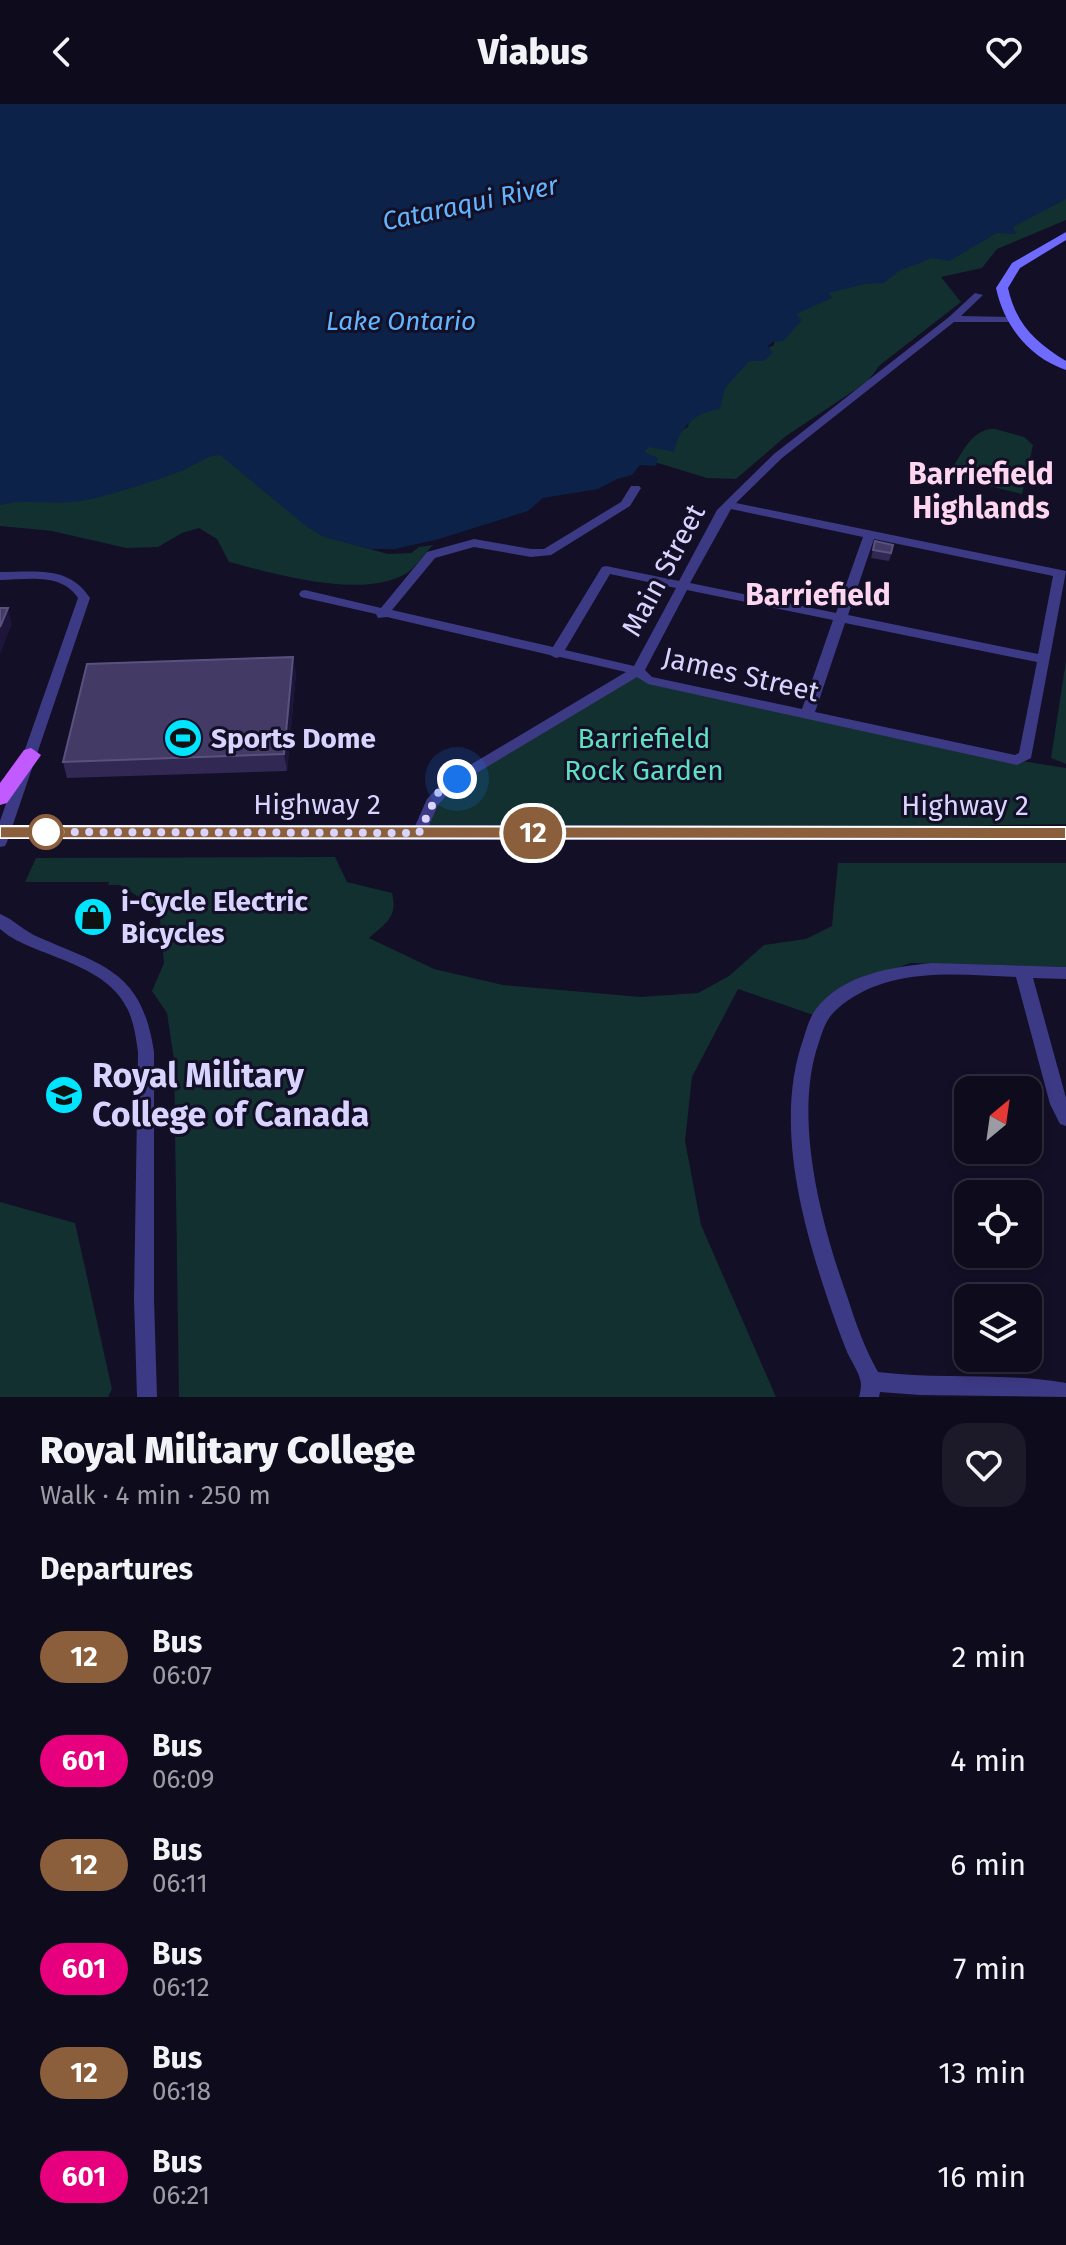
<!DOCTYPE html>
<meta charset="utf-8">
<style>
:root{--surface:#0e0b1c;--page:#1c1929;--text:#f1f3f6;--muted:#9b9ba3;--line:#2e2b3b}
body{margin:0;font-family:"Fira Sans",sans-serif;background:var(--page);color:var(--text);height:100vh;display:flex;flex-direction:column;font-size:30px;white-space:nowrap}
*{box-sizing:border-box;margin:0}
p{font-size:26px;color:var(--muted)}
.icon{flex:none;width:44px;height:44px;fill:none;stroke:currentColor;stroke-width:2;stroke-linecap:round;stroke-linejoin:round}
.map{position:relative;height:1293px;overflow:hidden}
.drawer{display:flex;flex-direction:column;background:var(--surface);flex:1}
.drawer>*{flex:none}
.badge{padding:0 16px;border-radius:26px;font-size:28px;line-height:52px}
.needle{width:52px;rotate:29deg}
.fabs{position:absolute;left:954px;top:972px;display:grid;gap:16px}
.fabs a{display:grid;place-items:center;width:88px;height:88px;border-radius:16px;background:var(--surface);box-shadow:0 4px 12px #0003,0 0 0 2px var(--line);font-size:40px}
.you{position:absolute;width:40px;height:40px;margin:-20px;border:6px solid #fff;border-radius:50%;background:#1a73e8;box-shadow:0 0 0 12px #1a73e833}
.map>.badge{position:absolute;translate:-50% -50%;box-shadow:0 0 0 4px #fff}
h2{padding:0 40px;font-size:30px;line-height:72px}
.round{display:grid;place-items:center;flex:none;width:84px;height:84px;border-radius:24px;background:var(--page)}
.summary{display:flex;align-items:center;justify-content:space-between;height:136px;padding:0 40px}
h1{font-size:38px;font-weight:800;line-height:60px}
ul{padding:0;list-style:none}
li{display:flex;align-items:center;gap:24px;height:104px;padding:0 40px}
li div{flex:1}
li b{display:block;font-size:30px}
li em{font-style:normal}
li .badge{min-width:88px;font-weight:700;text-align:center}
header{display:flex;justify-content:space-between;align-items:center;height:104px;padding:0 40px;background:var(--surface);font-size:36px;font-weight:800}
.map>svg:first-child{display:block}
</style>
<header><svg class="icon" aria-label="back" viewBox="0 0 24 24"><path d="M15 5l-7 7 7 7"/></svg>Viabus<svg class="icon" aria-label="heart" viewBox="0 0 24 24"><path d="M12 20l-8-8c-3-5 5-10 8-4 3-6 11-1 8 4z"/></svg></header>
<div class="map">
<svg width="1066" height="1293" viewBox="0 0 1066 1293">
<rect width="100%" height="100%" fill="#130f26"/>
<!-- green -->
<path fill="#12302f" d="M 1066,75 L 1066,116 L 997,145 L 982,164 L 941,173 L 961,198 L 880,261 L 867,278 L 786,332 L 736,375 L 707,374 L 648,356 L 639,335 L 687,324 L 698,299 L 724,286 L 731,262 L 774,241 L 776,230 L 791,201 Z
M 995,325 L 1024,333 L 1033,341 L 1022,390 L 948,372 C 959,355 971,323 995,325 Z
M 230,346 L 344,438 L 388,450 L 411,449 L 419,443 L 433,441 C 425,449 416,463 407,469 C 363,496 275,470 229,458 L 217,435 L 199,424 L 182,429 L 158,443 L 126,444 L 52,427 L 0,422 L 0,398 L 201,348 Z
M 1066,557 L 1066,660 L 1051,654 Z
M 638,567 L 649,576 L 1009,655 L 1066,664 L 1066,720 L 419,729 L 438,689 Z
M 335,753 L 347,778 L 392,789 C 398,813 386,819 369,834 L 434,865 L 503,881 L 641,893 L 698,889 L 729,872 L 764,841 L 806,835 L 832,822 L 838,759 L 1066,759 L 1066,863 L 910,859 L 872,874 L 822,914 L 738,885 L 692,973 L 685,1037 L 701,1121 L 776,1293 L 179,1293 L 174,956 L 167,909 L 152,887 L 164,859 L 159,806 L 120,781 L 108,781 L 109,778 L 25,778 L 36,754 Z
M 0,1098 L 75,1119 L 112,1285 L 108,1293 L 0,1293 Z"/>
<!-- water -->
<path fill="#0c2248" d="M 0,0 L 1066,0 L 1066,95 L 1013,123 L 1016,130 L 997,129 L 949,157 L 932,154 L 899,167 L 884,179 L 865,180 L 829,189 L 832,194 L 796,210 L 802,216 L 783,237 L 773,238 L 768,242 L 773,249 L 764,257 L 749,257 L 725,284 L 720,305 C 695,308 679,324 674,348 L 649,343 L 644,348 L 658,354 L 656,362 L 640,361 L 632,371 L 617,375 L 598,385 L 543,394 L 528,407 L 439,435 L 395,445 L 370,445 L 324,433 L 307,423 L 220,351 C 203,352 196,362 181,367 C 153,378 122,387 92,395 C 62,403 30,394 0,401 Z"/>
<g fill="none" stroke-linecap="round" stroke-linejoin="round">
<!-- street -->
<path fill="#3d3a85" fill-rule="evenodd" d="M 975,189 L 983,191 L 961,212 L 1010,213 L 1013,214 L 1013,218 L 954,218 L 782,354 L 736,399 L 1066,467 L 1031,654 L 1017,661 L 648,580 L 637,573 L 455,682 L 438,701 L 424,733 L 414,733 L 412,729 L 427,695 L 445,676 L 626,568 L 560,553 L 556,554 L 550,551 L 387,513 L 378,514 L 376,510 L 301,493 L 299,490 L 301,487 L 305,486 L 381,504 L 427,448 L 474,435 L 531,445 L 544,445 L 621,398 L 631,382 L 639,382 L 641,384 L 630,402 L 551,451 L 531,453 L 474,443 L 435,454 L 392,506 L 553,543 L 602,463 L 606,462 L 679,477 L 717,406 L 724,399 L 774,350 L 949,213 ZM 731,405 L 863,433 L 836,509 L 690,479 ZM 874,435 L 1053,472 L 1038,550 L 848,511 ZM 610,470 L 676,484 L 634,562 L 565,546 ZM 687,486 L 833,516 L 802,605 L 652,573 L 645,566 ZM 845,519 L 1037,558 L 1019,649 L 1015,651 L 815,608 Z
M 0,468 C 35,468 69,461 90,494 L 7,738 L 5,742 L 0,743 L 0,717 L 78,494 C 61,468 26,476 0,476 Z
M 0,810 C 13,815 24,827 38,833 C 104,862 142,867 154,948 L 154,1195 L 157,1293 L 137,1293 L 134,1195 L 138,948 C 136,934 134,919 128,906 C 107,861 47,855 9,832 L 0,825 Z
M 932,859 L 1066,863 L 1066,875 L 1033,874 L 1066,994 L 1066,1022 L 1060,1020 L 1050,1000 L 1016,873 C 955,870 884,862 836,906 C 826,915 823,926 819,938 C 792,1014 822,1122 848,1195 C 856,1220 865,1245 878,1268 C 941,1276 1003,1268 1066,1279 L 1066,1293 L 920,1291 L 880,1288 L 879,1293 L 859,1293 C 860,1289 861,1285 861,1281 C 861,1271 851,1257 847,1248 C 840,1231 834,1213 828,1196 C 801,1115 774,1016 804,933 C 807,923 810,913 816,905 C 843,870 892,863 932,859 Z"/>
<!-- secondary -->
<path fill="#6f6bff" fill-rule="evenodd" d="M 1066,128 L 1066,136 L 1020,164 L 1008,184 C 1016,220 1035,238 1066,257 L 1066,266 C 1029,253 1004,222 996,184 L 1012,159 Z
M 0,721 L 1066,722 L 1066,736 L 0,735 Z"/>
<!-- primary -->
<path fill="#c25bff" fill-rule="evenodd" d="M 31,644 L 41,651 L 7,699 L 0,701 L 0,679 L 24,646 Z"/>
</g>
<!-- wall -->
<path fill="#312854" d="M 873,446 L 892,448 L 889,457 L 871,454 Z
M 296,569 L 287,667 L 67,674 L 63,658 Z"/>
<!-- shaded-wall -->
<path fill="#1d163a" d="M 8,504 L 12,520 L 0,550 L 0,523 Z
M 293,553 L 296,569 L 287,667 L 284,650 Z"/>
<!-- building -->
<path fill="#433a66" stroke="#5a527e" stroke-width="2" d="M 875,437 L 893,441 L 891,449 L 873,446 Z
M 0,504 L 8,504 L 0,523 Z
M 293,553 L 284,650 L 63,658 L 87,560 Z"/>
<!-- line -->
<path fill="#8b5e3c" stroke="#fff" stroke-width="2" d="M 0,722 L 1066,723 L 1066,735 L 0,734 Z"/>
<g fill="none" stroke-linecap="round" stroke-linejoin="round">
<!-- walk -->
<path stroke="#d9d4ff" stroke-width="8" stroke-dasharray="0 14.4" d="M 46,728 L 419,729 L 438,689 L 457,675"/>
</g>
<!-- icons -->
<defs>
<symbol id="stadium-disc" viewBox="-11 -11 22 22"><circle r="9.5" fill="#00e5ff" stroke="#130f26"/><path d="M0-5a6.5 5 0 1 0 0 10a6.5 5 0 1 0 0-10ZM-3.5-1.8h7v3.6h-7Z" fill="#111"/></symbol>
<symbol id="shop-disc" viewBox="-11 -11 22 22"><circle r="9.5" fill="#00e5ff" stroke="#130f26"/><path d="M-5-2.5h2.3a2.7 3.5 0 0 1 5.4 0H5L5.5 6h-11ZM-1.5-2.5h3a1.5 2.3 0 0 0-3 0Z" fill="#111"/></symbol>
<symbol id="university-disc" viewBox="-11 -11 22 22"><circle r="9.5" fill="#00e5ff" stroke="#130f26"/><path d="M0-5L7-2L0 1L-7-2ZM-4 1L0 2.5L4 1V4Q0 6-4 4Z" fill="#111"/></symbol>
</defs>
<g fill-rule="evenodd">
<use href="#stadium-disc" x="161" y="612" width="44" height="44"/>
<use href="#shop-disc" x="71" y="791" width="44" height="44"/>
<use href="#university-disc" x="42" y="969" width="44" height="44"/>
</g>
<!-- markers -->
<circle fill="#fff" stroke="#8b5e3c" stroke-width="4" cx="46" cy="728" r="16"/>
<g text-anchor="middle" stroke-width="6" stroke-linejoin="round" paint-order="stroke">
<!-- far-water labels -->
<g font-size="26" font-style="italic" fill="#62b6ff" stroke="#130f26">
<text transform="translate(470 99) rotate(-12)" y="9">Cataraqui River</text>
<text x="401" y="226">Lake Ontario</text>
</g>
<!-- street labels -->
<g font-size="28" fill="#d9d4ff" stroke="#130f26">
<text transform="translate(663 466) rotate(-62)" y="10">Main Street</text>
<text transform="translate(741 570) rotate(13)" y="10">James Street</text>
<text x="317" y="710">Highway 2</text>
<text x="965" y="711">Highway 2</text>
</g>
<!-- poi labels -->
<g font-size="28" font-weight="bold" fill="#d9d4ff" stroke="#130f26" text-anchor="start">
<text x="211" y="644">Sports Dome</text>
<text x="121" y="807">i-Cycle Electric<tspan x="121" dy="32">Bicycles</tspan></text>
</g>
<!-- park labels -->
<g font-size="28" fill="#5fe0c0" stroke="#130f26">
<text x="644" y="644">Barriefield<tspan x="644" dy="32">Rock Garden</tspan></text>
</g>
<!-- neighbourhood labels -->
<g font-size="30" font-weight="bold" fill="#ffd6f0" stroke="#130f26">
<text x="981" y="380">Barriefield<tspan x="981" dy="34">Highlands</tspan></text>
<text x="818" y="501">Barriefield</text>
</g>
<!-- near-poi labels -->
<g font-size="34" font-weight="bold" fill="#d9d4ff" stroke="#130f26" text-anchor="start">
<text x="92" y="983">Royal Military<tspan x="92" dy="39">College of Canada</tspan></text>
</g>
</g>
</svg>
<div class="fabs">
<a><svg class="needle" viewBox="-14 -14 28 28"><path d="M0-13l5 13h-10z" fill="#e53935"/><path d="M0 13l5-13h-10z" fill="#9b9ba3"/></svg></a>
<a><svg class="icon" aria-label="locate" viewBox="0 0 24 24"><circle cx="12" cy="12" r="6"/><path d="M12 2v4M12 18v4M2 12h4M18 12h4"/></svg></a>
<a><svg class="icon" aria-label="layers" viewBox="0 0 24 24"><path d="M12 4l9 5-9 5-9-5zM3 14l9 5 9-5"/></svg></a>
</div>
<div class="you" style="left:457px;top:675px"></div>
<b class="badge" style="left:533px;top:729px;background:#8b5e3c;color:#fff">12</b>
</div>
<section class="drawer">
<div class="summary"><div><h1>Royal Military College</h1><p>Walk · 4 min · 250 m</p></div><a class="round"><svg class="icon" aria-label="heart" viewBox="0 0 24 24"><path d="M12 20l-8-8c-3-5 5-10 8-4 3-6 11-1 8 4z"/></svg></a></div>
<h2>Departures</h2>
<ul>
<li><span class="badge" style="background:#8b5e3c;color:#fff">12</span><div><b>Bus</b><p>06:07</p></div><em>2 min</em></li>
<li><span class="badge" style="background:#e6007e;color:#fff">601</span><div><b>Bus</b><p>06:09</p></div><em>4 min</em></li>
<li><span class="badge" style="background:#8b5e3c;color:#fff">12</span><div><b>Bus</b><p>06:11</p></div><em>6 min</em></li>
<li><span class="badge" style="background:#e6007e;color:#fff">601</span><div><b>Bus</b><p>06:12</p></div><em>7 min</em></li>
<li><span class="badge" style="background:#8b5e3c;color:#fff">12</span><div><b>Bus</b><p>06:18</p></div><em>13 min</em></li>
<li><span class="badge" style="background:#e6007e;color:#fff">601</span><div><b>Bus</b><p>06:21</p></div><em>16 min</em></li>
</ul>
</section>
